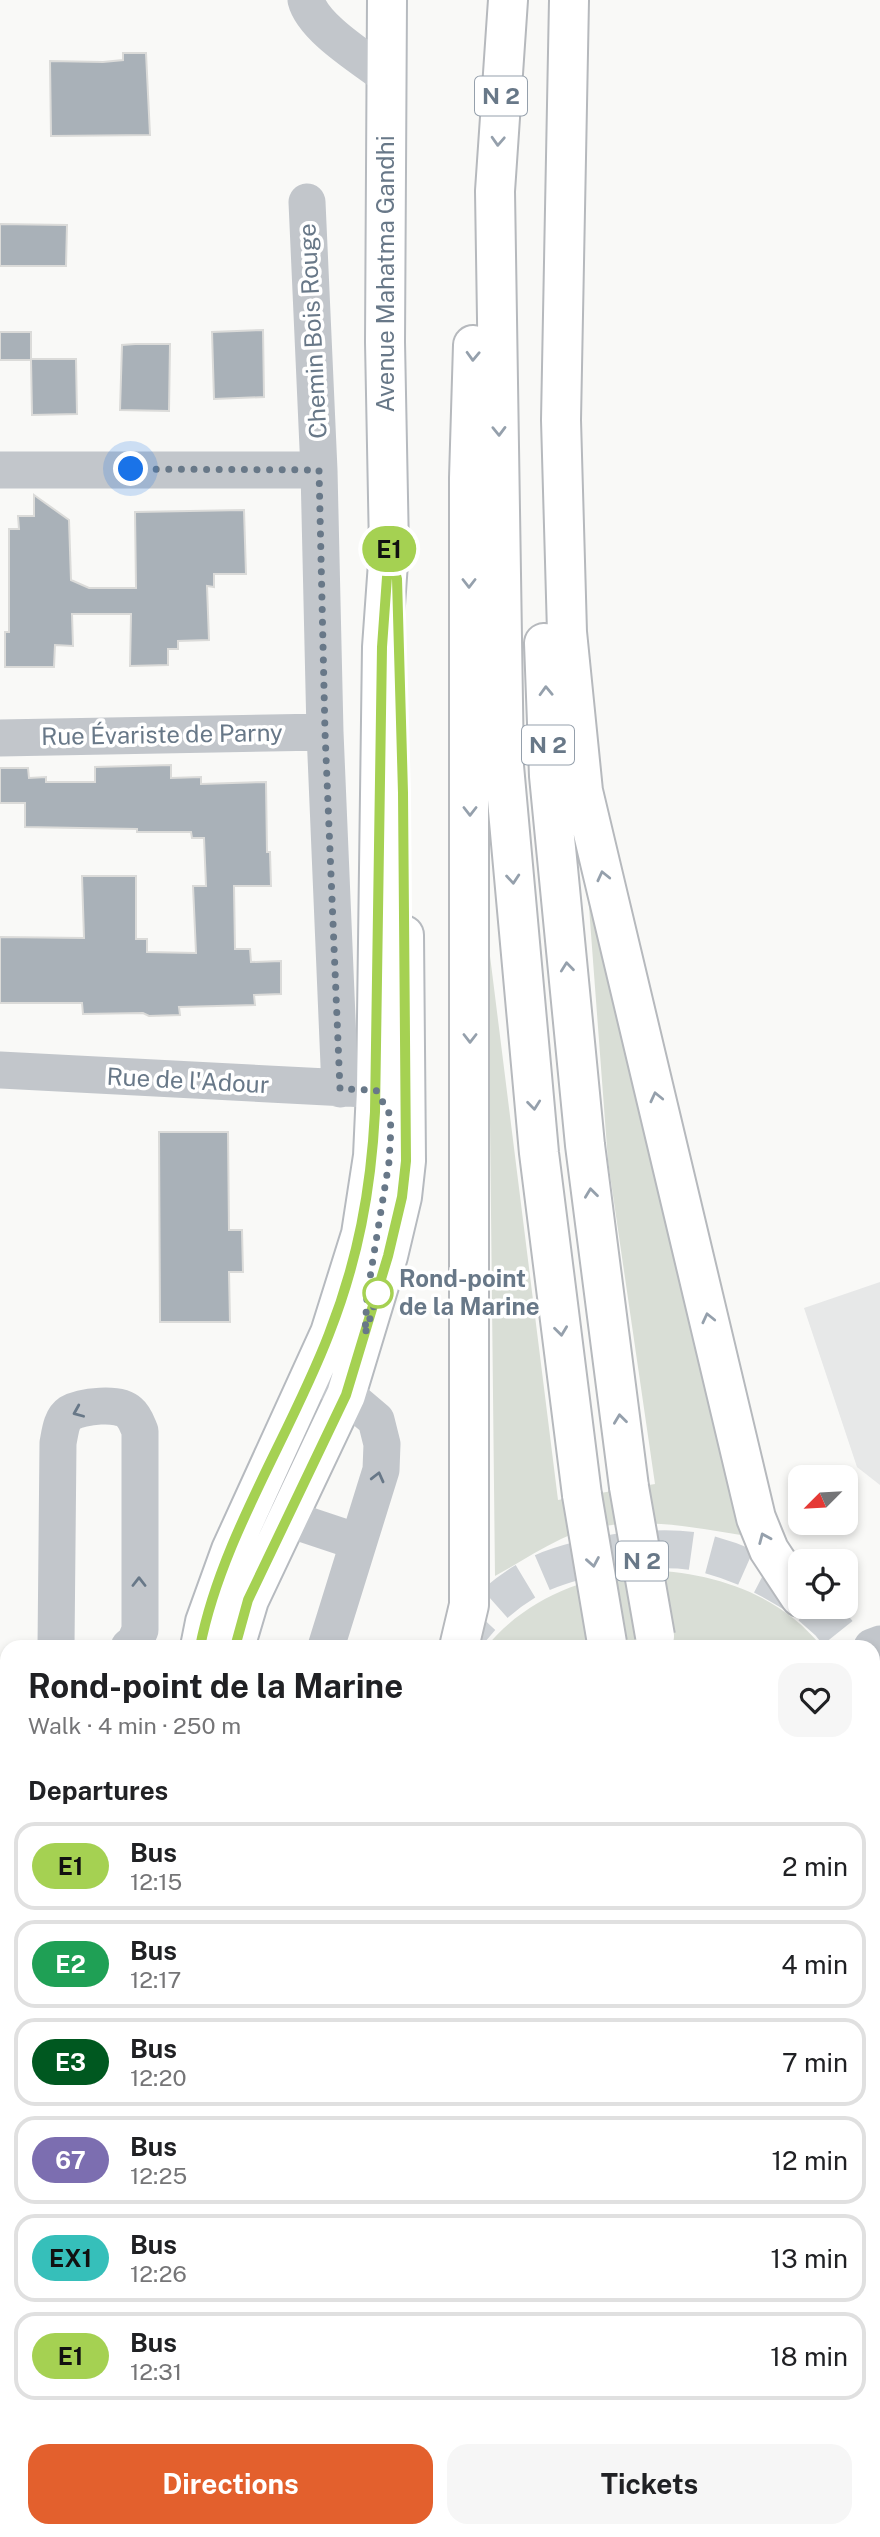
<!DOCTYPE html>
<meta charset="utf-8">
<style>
:root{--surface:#fff;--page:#f6f6f6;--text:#202124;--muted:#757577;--line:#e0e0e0;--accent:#e3602d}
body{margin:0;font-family:"Public Sans",sans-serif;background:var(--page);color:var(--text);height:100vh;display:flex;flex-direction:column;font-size:26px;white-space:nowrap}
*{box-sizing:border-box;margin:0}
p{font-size:23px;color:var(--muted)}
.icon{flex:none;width:38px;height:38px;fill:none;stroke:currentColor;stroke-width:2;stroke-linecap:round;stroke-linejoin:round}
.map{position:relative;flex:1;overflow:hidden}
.side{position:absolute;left:0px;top:1640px;width:880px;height:898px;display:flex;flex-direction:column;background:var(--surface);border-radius:21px 21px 0 0;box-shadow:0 4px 10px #0003}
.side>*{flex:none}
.badge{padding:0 14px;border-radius:23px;font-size:24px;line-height:46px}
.needle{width:46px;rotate:246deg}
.fabs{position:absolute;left:788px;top:1465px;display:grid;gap:14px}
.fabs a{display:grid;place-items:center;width:70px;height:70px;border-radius:14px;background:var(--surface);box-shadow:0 4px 10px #0003;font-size:35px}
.you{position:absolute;width:35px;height:35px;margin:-18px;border:5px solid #fff;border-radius:50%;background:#1a73e8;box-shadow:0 0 0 10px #1a73e833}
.map>.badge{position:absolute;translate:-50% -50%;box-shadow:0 0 0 4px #fff}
h2{padding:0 28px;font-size:26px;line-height:63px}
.round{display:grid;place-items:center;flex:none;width:74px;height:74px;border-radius:21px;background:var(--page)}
.headline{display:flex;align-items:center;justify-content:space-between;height:119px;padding:0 28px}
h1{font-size:33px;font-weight:700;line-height:52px}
.primary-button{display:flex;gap:14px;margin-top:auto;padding:14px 28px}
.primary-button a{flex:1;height:80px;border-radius:21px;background:var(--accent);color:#fff;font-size:28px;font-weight:700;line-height:80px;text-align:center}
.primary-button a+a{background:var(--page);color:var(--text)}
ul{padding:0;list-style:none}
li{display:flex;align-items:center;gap:21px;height:88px;margin:0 14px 10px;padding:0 14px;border:4px solid var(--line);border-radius:21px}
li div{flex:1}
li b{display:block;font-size:26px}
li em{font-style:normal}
li .badge{min-width:77px;font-weight:700;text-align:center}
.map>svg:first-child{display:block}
</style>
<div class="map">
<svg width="880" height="2537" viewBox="0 0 880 2537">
<rect width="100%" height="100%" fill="#f9f9f7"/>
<!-- built -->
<path fill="#e7e8e8" d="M 880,1282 L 880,1485 L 857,1467 L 804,1308 Z"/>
<!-- green -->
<path fill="#d9ded6" d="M 586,867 L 747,1536 C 686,1526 620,1512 561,1539 C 538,1550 517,1564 495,1576 L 488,940 L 558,1500 L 655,1484 L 608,1161 Z
M 642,1570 C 709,1571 778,1592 822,1647 L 486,1647 C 526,1599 581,1578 642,1570 Z"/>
<!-- building -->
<path fill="#a9b1b8" stroke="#dbdbd9" stroke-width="2" d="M 123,53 L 146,53 L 150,135 L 51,136 L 50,61 L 103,62 L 123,60 Z
M 0,224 L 67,225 L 66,266 L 0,266 Z
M 263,330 L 264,397 L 214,399 L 212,332 Z
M 0,332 L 31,332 L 31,359 L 76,359 L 77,414 L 32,415 L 31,360 L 0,360 Z
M 135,344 L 170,344 L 169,411 L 120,410 L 122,345 Z
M 34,495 L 69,520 L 71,580 L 89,588 L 136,588 L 135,512 L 244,510 L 246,574 L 214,574 L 214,587 L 207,586 L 209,640 L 178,641 L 178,649 L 168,649 L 168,665 L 130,666 L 131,614 L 72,614 L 73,646 L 55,645 L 54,667 L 5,667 L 5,632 L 9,632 L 9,529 L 19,529 L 18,516 L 34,516 Z
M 171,765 L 171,778 L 201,777 L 201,784 L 266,782 L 267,852 L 270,852 L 271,886 L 234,886 L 235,949 L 250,949 L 251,962 L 281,961 L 281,994 L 254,995 L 255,1005 L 179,1007 L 180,1015 L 149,1016 L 143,1013 L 83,1014 L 82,1003 L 0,1003 L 0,937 L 84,938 L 82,876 L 136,876 L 136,939 L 147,939 L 147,952 L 196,953 L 193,886 L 206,886 L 204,838 L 192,838 L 191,832 L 137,832 L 137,829 L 25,827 L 25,803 L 0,803 L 0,768 L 28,768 L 29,778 L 46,777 L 46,782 L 95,782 L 95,767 Z
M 159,1132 L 228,1132 L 229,1230 L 242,1230 L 243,1272 L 229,1272 L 230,1322 L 160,1322 Z"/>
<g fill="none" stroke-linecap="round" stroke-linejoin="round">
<!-- major-tunnel -->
<path stroke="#ced2d6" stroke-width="38" stroke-dasharray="38 19" stroke-linecap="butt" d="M 811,1606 L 829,1622 L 849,1647
M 458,1647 C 476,1619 502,1594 531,1578 C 572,1556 658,1542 703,1553 C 741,1562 767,1577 800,1597
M 873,1691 L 880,1704
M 873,1903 L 880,1886"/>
<defs>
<path id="major" d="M 200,1647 L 205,1622 L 231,1550 L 330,1333 L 361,1234 L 373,1156 L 376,1090 L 382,647 L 389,549 L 385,342 L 387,0
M 235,1647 L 249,1600 L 346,1395 L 388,1256 L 402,1197 L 406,1161 L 404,935
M 587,2530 L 589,2537"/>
<path id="highway" d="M 508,0 L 495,191 L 504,766 L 539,1153 L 582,1495
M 569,0 L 561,420 L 567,632 L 583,791 L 756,1518 L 769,1550 L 800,1597
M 544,643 L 549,776 L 585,1145 L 629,1487
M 460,1643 L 469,1605 L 469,478 L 473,345
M 697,2530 L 699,2537
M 767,2530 L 768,2537
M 813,2530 L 815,2537
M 867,2530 L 867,2537"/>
</defs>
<!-- major casing -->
<use href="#major" stroke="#b6babf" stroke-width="42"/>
<!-- highway casing -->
<use href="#highway" stroke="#b6b9bd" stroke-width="42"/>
<!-- minor -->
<path stroke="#c2c6cb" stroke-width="37" d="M 306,0 C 313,28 363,58 385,75
M 307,202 L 319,470 L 325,732 L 340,1089
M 0,470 L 319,470
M 0,738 L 325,732
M 0,1070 L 366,1089
M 323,1381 L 330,1381 L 376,1420 L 382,1444 L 381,1470 L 326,1647
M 286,1518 L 358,1542
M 56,1647 L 58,1443 C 60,1433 61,1419 70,1413 C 82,1406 119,1402 129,1412 C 135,1417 137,1424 140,1431 L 140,1630 L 135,1642 L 129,1647
M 872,1647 L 880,1644
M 0,1709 L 7,1710
M 0,1865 L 5,1866
M 0,2331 L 7,2331
M 28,2537 L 30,2530
M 389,2537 L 390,2530"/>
<!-- major -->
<use href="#major" stroke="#fff" stroke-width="38"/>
<!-- highway -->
<use href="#highway" stroke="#fff" stroke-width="38"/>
<defs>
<path id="highway-bridge" d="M 629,1487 L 655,1636
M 582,1495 L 607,1643"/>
</defs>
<!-- highway-bridge casing -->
<use href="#highway-bridge" stroke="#b6b9bd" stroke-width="42" stroke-linecap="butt"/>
<!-- highway-bridge -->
<use href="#highway-bridge" stroke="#fff" stroke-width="38"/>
</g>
<!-- one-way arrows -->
<defs><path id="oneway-chevron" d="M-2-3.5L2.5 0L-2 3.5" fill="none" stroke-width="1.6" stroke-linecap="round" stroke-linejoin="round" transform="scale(1.75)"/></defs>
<g stroke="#95a0ac">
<use href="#oneway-chevron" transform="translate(498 141) rotate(93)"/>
<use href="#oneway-chevron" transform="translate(473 356) rotate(92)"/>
<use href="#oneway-chevron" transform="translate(499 431) rotate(89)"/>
<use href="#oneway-chevron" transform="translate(469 583) rotate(90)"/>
<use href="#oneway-chevron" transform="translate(546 691) rotate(-92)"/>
<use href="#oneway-chevron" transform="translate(470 811) rotate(90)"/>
<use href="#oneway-chevron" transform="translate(603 876) rotate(-103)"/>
<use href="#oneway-chevron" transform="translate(513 879) rotate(85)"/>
<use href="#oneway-chevron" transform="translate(567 967) rotate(-96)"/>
<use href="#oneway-chevron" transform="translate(470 1038) rotate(90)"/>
<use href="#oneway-chevron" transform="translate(656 1097) rotate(-103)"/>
<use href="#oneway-chevron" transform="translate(534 1105) rotate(84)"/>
<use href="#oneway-chevron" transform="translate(591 1193) rotate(-97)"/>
<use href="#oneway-chevron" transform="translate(708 1318) rotate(-103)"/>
<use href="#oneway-chevron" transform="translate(561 1331) rotate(83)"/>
<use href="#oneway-chevron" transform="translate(620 1419) rotate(-97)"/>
<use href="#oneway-chevron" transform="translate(764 1538) rotate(-113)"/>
<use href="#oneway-chevron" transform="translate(593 1562) rotate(80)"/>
</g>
<g stroke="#687888">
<use href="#oneway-chevron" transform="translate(78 1412) rotate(157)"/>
<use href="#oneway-chevron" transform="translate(378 1477) rotate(-76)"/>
<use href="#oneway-chevron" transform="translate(139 1582) rotate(-90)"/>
</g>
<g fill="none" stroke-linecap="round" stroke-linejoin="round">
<defs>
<path id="line" d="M 200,1647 C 221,1539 290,1436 329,1334 C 358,1260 371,1190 375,1112 L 382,647 L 389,549 L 397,579 L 403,793 L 406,1161 L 402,1197 L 388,1256 L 346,1395 L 248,1600 L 235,1647"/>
</defs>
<!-- line casing -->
<use href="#line" stroke="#fff" stroke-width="16"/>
<!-- line -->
<use href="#line" stroke="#a5d152" stroke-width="10"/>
<!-- walk -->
<path stroke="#687888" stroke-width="7" stroke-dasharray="0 12.6" d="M 131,469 L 319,470 L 325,732 L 340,1089 L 376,1090 L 389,1113 L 391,1128 L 389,1162 L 367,1296 L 365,1334 L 381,1284 L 378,1293"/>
</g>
<!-- markers -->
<circle fill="#fff" stroke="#a5d152" stroke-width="3.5" cx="378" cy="1293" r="14"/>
<g text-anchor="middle" stroke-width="7" stroke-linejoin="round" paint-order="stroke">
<!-- shield labels -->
<g fill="#fff" stroke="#95a0ac" stroke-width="2">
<rect x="475" y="76.5" width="52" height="39" rx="5"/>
<rect x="522" y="725.5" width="52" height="39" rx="5"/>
<rect x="616" y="1541.5" width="52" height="39" rx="5"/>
</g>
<g font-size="23" font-weight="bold" fill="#687888">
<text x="501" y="104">N 2</text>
<text x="548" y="753">N 2</text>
<text x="642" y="1569">N 2</text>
</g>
<!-- street labels -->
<g font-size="24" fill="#687888" stroke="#fff">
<text transform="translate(386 274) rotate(-90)" y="8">Avenue Mahatma Gandhi</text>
<text transform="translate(313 331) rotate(-93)" y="8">Chemin Bois Rouge</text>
<text transform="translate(162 735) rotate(-1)" y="8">Rue Évariste de Parny</text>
<text transform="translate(188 1081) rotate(3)" y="8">Rue de l'Adour</text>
</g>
<!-- stop labels -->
<g font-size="24" font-weight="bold" fill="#687888" stroke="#fff" text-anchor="start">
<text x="399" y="1287">Rond-point<tspan x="399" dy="28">de la Marine</tspan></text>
</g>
</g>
</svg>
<div class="fabs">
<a><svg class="needle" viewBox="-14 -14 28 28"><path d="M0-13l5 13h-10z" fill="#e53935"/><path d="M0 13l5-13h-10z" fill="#757577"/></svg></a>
<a><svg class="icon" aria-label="locate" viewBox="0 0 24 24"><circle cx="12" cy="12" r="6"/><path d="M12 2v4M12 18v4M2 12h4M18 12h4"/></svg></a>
</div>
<div class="you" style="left:131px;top:469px"></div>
<b class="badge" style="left:389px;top:549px;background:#a5d152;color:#111">E1</b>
<section class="side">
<div class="headline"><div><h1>Rond-point de la Marine</h1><p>Walk · 4 min · 250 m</p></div><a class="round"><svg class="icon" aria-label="heart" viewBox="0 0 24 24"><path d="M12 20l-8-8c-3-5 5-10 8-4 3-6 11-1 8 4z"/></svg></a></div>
<h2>Departures</h2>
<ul>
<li><span class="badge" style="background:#a5d152;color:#111">E1</span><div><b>Bus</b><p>12:15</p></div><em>2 min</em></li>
<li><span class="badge" style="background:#1fa055;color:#fff">E2</span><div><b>Bus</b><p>12:17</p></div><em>4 min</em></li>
<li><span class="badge" style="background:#005820;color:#fff">E3</span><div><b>Bus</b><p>12:20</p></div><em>7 min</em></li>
<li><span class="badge" style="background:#7c6eb0;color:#fff">67</span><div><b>Bus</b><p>12:25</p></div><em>12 min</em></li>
<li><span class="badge" style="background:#36bfba;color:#111">EX1</span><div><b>Bus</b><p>12:26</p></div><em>13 min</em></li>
<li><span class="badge" style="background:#a5d152;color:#111">E1</span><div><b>Bus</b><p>12:31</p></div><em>18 min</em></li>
</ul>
<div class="primary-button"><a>Directions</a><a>Tickets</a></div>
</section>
</div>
